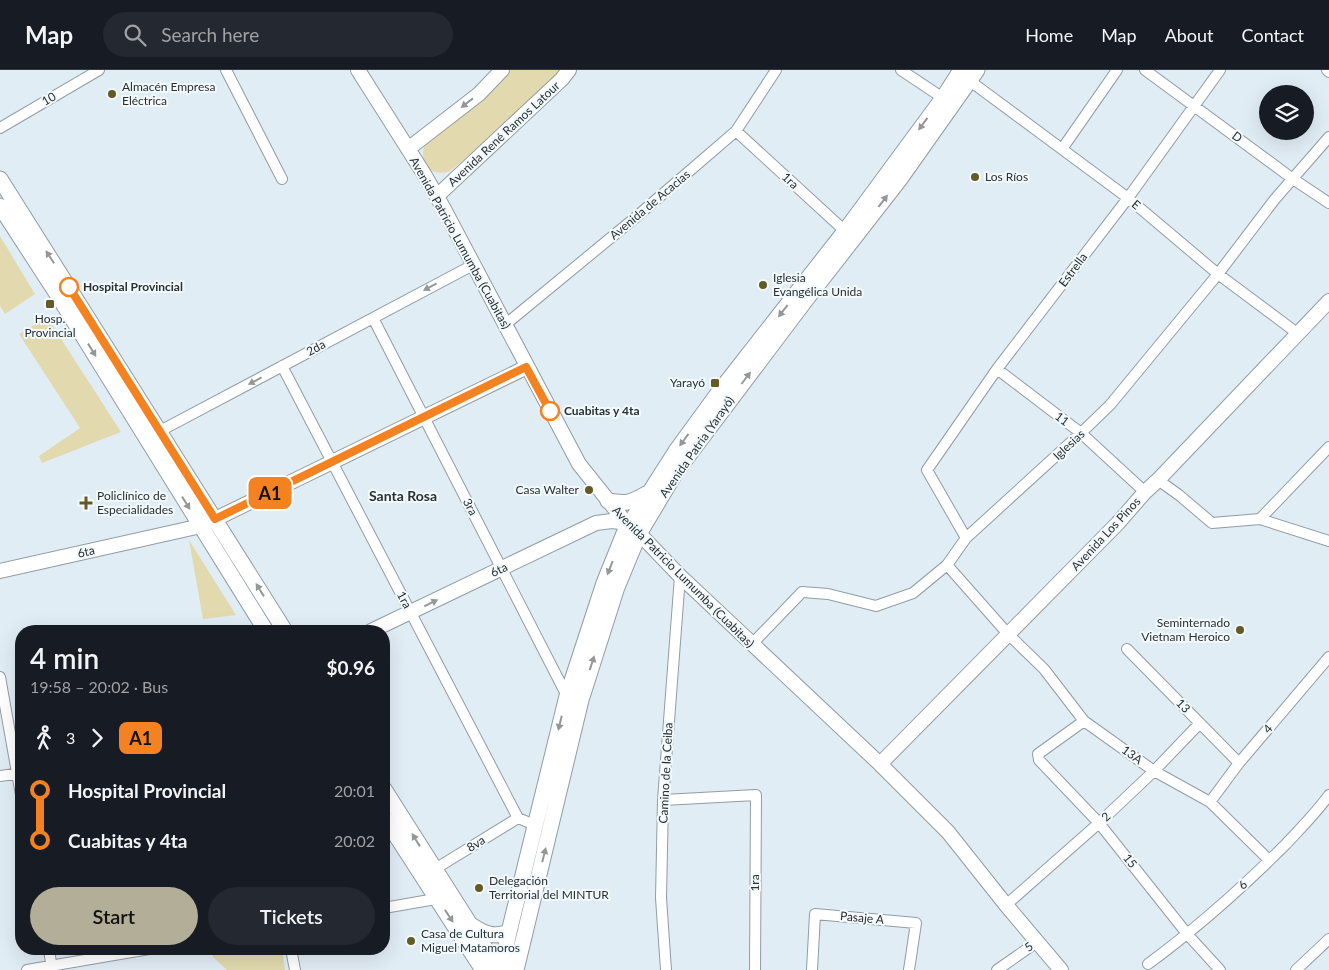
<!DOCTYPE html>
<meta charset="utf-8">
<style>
:root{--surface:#171b24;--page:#242831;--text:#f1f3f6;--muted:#9ea1a6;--line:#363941;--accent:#b2ae98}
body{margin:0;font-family:Lato,sans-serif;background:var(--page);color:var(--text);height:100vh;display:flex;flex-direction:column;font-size:19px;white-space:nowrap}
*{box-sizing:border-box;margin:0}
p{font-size:16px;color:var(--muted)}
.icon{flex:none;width:28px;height:28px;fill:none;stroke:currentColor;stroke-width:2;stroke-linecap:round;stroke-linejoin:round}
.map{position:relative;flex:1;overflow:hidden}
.drawer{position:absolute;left:15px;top:555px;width:375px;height:330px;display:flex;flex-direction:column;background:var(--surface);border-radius:20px;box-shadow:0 5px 20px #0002}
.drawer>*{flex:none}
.badge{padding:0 10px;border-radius:8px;font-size:18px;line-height:32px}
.tools{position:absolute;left:1259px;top:15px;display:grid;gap:10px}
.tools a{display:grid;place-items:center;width:55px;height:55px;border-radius:50%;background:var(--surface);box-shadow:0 5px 20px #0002;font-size:25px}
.map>.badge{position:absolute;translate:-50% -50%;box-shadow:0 0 0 2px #fff}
.legs{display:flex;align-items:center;gap:8px;height:55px;padding:0 15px;font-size:16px}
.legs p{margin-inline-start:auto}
.headline{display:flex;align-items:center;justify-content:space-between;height:85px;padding:0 15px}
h1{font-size:28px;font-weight:600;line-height:38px}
.cta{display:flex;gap:10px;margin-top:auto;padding:10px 15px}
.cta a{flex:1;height:58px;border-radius:30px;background:var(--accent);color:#111;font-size:20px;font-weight:600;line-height:58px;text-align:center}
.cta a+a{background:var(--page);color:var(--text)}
ul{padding:0 15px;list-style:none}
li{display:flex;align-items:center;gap:18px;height:50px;font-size:19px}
li i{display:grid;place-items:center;width:8px;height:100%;margin:0 6px;background:currentColor}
li i::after{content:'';width:12px;height:12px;margin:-6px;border:4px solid;border-radius:50%;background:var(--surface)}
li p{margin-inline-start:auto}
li:first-child i{background:linear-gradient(#0000 50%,currentColor 0)}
li:last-child i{background:linear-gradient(currentColor 50%,#0000 0)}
header{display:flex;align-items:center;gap:30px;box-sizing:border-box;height:70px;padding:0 25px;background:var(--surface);border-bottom:1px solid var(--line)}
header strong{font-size:24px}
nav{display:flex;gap:28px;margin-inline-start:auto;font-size:18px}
.search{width:350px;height:45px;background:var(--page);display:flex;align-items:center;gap:12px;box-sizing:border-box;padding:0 18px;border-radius:28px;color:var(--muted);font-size:19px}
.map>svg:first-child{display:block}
</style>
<header>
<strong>Map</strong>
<div class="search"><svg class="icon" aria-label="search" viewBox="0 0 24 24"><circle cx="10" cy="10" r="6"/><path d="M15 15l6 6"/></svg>Search here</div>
<nav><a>Home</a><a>Map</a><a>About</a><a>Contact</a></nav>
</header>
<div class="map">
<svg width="1329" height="900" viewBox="0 0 1329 900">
<rect width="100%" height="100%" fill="#e1edf5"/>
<!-- green -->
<path fill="#e2daae" d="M 511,0 L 561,0 L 509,52 L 450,101 C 432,108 419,94 424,77 L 485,26 Z
M 0,166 L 35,224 L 5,244 L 0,236 Z
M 47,247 L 121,362 L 42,393 L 39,386 L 80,358 L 19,264 Z
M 189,470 L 236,545 L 203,549 Z
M 212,879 L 282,879 L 285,900 L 227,900 L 213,887 Z"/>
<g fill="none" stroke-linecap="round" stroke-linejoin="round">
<defs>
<path id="street" d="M 226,0 L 282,109
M 901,0 L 943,28
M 1145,0 L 1293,109 L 1329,133
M 1327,0 L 1329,2
M 970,11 L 1128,128 L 1218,204 L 1297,263
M 0,58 L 99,0
M 736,61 L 845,161
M 1062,79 L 1117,0
M 373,248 L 567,626
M 506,254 L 636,147 L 736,61 L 776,0
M 282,296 L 518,748 L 535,755
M 997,299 L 1081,363 L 1145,422
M 160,361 L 473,195
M 1158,410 L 1179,425 L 1212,453 L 1260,449 L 1329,471
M 1260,449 L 1329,377
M 966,468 L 927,400 L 997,299 L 1128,128 L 1220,0
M 947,495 L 1008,564 L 1044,599 L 1084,651 L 1154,701 L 1210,732 L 1269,790
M 752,574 L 802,522 L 828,524 L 876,536 L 913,523 L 947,495 L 966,468 L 1081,363 L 1110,335 L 1218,204 L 1275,129 L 1329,67
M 1127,579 L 1239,693
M 0,607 L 21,725
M 1084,651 L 1038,684 L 1039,690 L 1099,753 L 1188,865 L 1220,900
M 0,706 L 21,703
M 663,730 L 756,725 L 755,900
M 1210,732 L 1239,693 L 1329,587
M 435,799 L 518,748
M 1006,835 L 1099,753 L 1154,701 L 1200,653
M 384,838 L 441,828
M 49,879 L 52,900
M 291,879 L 295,900
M 1148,894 C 1197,858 1243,817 1286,774 C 1301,758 1316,743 1329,725
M 27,900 L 149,879
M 666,900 L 661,828 L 663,730 L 680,506
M 812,900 L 815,844 L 916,853 L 909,900
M 997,900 L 1037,872
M 1296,900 L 1329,869"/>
<path id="secondary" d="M 358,0 L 424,104 L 444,139 L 579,394 L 623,449 L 629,453 L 680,506 L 880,694 L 948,762 L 1006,835 L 1061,900
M 408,79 L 479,24 L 502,0
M 437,126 L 562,9 L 569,0
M 0,501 L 201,456 L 527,297
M 371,561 L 596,453 L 612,451 L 629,453
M 880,694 L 1118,453 L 1145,422 L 1158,410 L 1329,231"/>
<path id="primary" d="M 0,109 L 285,561
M 0,136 L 57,224 L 266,561
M 608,431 C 626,434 631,433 646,424
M 384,719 L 499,900
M 384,747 L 483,900
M 471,855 C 484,864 494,868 509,862
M 501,900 L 509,862 L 567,626 L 604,513 L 625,461 L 676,381 L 719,322 L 845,161 L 943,28 L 961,0
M 516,900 L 581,630 L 617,517 L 639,464 L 676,402 L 805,231 L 900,109 L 977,0"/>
</defs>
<!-- street casing -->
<use href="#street" stroke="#919da4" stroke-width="12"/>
<!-- secondary casing -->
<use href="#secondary" stroke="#919da4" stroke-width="16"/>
<!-- primary casing -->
<use href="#primary" stroke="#919da4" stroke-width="17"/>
<!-- street -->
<use href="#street" stroke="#fff" stroke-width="10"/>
<!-- secondary -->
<use href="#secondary" stroke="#fff" stroke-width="14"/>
<!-- primary -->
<use href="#primary" stroke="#fff" stroke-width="15"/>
</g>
<!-- one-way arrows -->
<defs><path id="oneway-solid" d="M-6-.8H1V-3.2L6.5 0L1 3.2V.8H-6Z" transform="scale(1.25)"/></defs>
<g fill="#949798">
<use href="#oneway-solid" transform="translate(467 33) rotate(142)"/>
<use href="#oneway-solid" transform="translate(923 54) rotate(126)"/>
<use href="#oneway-solid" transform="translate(883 131) rotate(-52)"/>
<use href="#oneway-solid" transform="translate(50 187) rotate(-123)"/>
<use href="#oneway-solid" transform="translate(430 217) rotate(152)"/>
<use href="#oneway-solid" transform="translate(783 241) rotate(128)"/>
<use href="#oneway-solid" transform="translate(92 280) rotate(58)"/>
<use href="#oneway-solid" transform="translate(746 308) rotate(-53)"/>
<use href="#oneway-solid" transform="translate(255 311) rotate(152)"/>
<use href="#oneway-solid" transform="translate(684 370) rotate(126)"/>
<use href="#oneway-solid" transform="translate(186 433) rotate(58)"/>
<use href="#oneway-solid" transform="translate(610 498) rotate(111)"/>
<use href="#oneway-solid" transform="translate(260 520) rotate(-122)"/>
<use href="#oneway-solid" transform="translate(431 533) rotate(-26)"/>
<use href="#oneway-solid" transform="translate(592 593) rotate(-72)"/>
<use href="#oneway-solid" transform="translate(560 653) rotate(104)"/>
<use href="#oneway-solid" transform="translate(416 770) rotate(-122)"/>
<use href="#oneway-solid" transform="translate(544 785) rotate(-76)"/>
<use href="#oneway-solid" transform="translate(449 846) rotate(57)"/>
</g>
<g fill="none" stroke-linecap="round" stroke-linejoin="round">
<defs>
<path id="line-1" d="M 69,217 L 215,449 L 526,297 L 550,341"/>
</defs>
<!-- line-1 casing -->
<use href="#line-1" stroke="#fff" stroke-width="11"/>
<!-- line-1 -->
<use href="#line-1" stroke="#f58220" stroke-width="8"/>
</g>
<!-- markers -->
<g fill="#645a26" stroke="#f2fafe" stroke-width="2">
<circle cx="112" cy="24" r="5"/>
<circle cx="975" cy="107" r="5"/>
<circle cx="763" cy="215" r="5"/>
<rect x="45" y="229" width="10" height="10" rx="2.5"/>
<rect x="710" y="308" width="10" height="10" rx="2.5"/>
<circle cx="589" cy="420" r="5"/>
<path d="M83.5 425.5h5v5h5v5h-5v5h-5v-5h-5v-5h5z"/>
<circle cx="1240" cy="560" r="5"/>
<circle cx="479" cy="818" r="5"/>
<circle cx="411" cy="871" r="5"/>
</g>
<g fill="#fff" stroke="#f58220" stroke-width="2.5">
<circle cx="69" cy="217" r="9"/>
<circle cx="550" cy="341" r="9"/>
</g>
<g text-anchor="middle" stroke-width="4" stroke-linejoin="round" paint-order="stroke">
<!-- poi labels -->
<g font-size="12" fill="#2a2f31" stroke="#f2fafe" text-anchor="start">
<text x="122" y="21">Almacén Empresa<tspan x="122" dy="14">Eléctrica</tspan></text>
<text x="985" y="111">Los Ríos</text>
<text x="773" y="212">Iglesia<tspan x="773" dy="14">Evangélica Unida</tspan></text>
<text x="50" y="253" text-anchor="middle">Hosp.<tspan x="50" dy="14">Provincial</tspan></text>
<text x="705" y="317" text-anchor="end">Yarayó</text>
<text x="579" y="424" text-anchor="end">Casa Walter</text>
<text x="97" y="430">Policlínico de<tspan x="97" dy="14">Especialidades</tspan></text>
<text x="1230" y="557" text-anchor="end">Seminternado<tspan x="1230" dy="14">Vietnam Heroico</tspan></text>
<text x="489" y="815">Delegación<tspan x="489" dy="14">Territorial del MINTUR</tspan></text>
<text x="421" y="868">Casa de Cultura<tspan x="421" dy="14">Miguel Matamoros</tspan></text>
</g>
<!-- street labels -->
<g font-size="12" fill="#2a2f31" stroke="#f2fafe">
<text transform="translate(49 29) rotate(-31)" y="4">10</text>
<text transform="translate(504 64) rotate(-43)" y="4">Avenida René Ramos Latour</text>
<text transform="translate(1237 67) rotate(37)" y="4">D</text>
<text transform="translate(790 111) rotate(43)" y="4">1ra</text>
<text transform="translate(650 135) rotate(-40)" y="4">Avenida de Acacias</text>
<text transform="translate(1136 135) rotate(40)" y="4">E</text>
<text transform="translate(460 173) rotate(61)" y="4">Avenida Patricio Lumumba (Cuabitas)</text>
<text transform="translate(1073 200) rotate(-53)" y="4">Estrella</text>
<text transform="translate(316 278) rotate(-28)" y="4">2da</text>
<text transform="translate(1062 349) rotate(37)" y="4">11</text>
<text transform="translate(1069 375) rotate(-43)" y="4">Iglesias</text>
<text transform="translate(697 377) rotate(-55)" y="4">Avenida Patria (Yarayó)</text>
<text transform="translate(470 437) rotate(63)" y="4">3ra</text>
<text transform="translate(1106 464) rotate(-47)" y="4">Avenida Los Pinos</text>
<text transform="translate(86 482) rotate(-12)" y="4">6ta</text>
<text transform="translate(499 500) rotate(-26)" y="4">6ta</text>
<text transform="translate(683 507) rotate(45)" y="4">Avenida Patricio Lumumba (Cuabitas)</text>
<text transform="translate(404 530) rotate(62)" y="4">1ra</text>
<text transform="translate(1183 636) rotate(46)" y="4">13</text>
<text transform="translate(1268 659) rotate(-49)" y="4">4</text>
<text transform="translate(1132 685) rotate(36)" y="4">13A</text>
<text transform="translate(666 703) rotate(-87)" y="4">Camino de la Ceiba</text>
<text transform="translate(1106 747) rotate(-43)" y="4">2</text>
<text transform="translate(476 774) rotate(-31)" y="4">8va</text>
<text transform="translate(1130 791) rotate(52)" y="4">15</text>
<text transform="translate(755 813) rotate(-90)" y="4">1ra</text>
<text transform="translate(1243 815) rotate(-42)" y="4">6</text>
<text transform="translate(862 848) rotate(5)" y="4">Pasaje A</text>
<text transform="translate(1029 877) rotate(-36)" y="4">5</text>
</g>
<!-- stop labels -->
<g font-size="12" font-weight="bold" fill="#2a2f31" stroke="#f2fafe" text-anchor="start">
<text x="83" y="221">Hospital Provincial</text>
<text x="564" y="345">Cuabitas y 4ta</text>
</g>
<!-- neighbourhood labels -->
<g font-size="14" font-weight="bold" fill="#2a2f31" stroke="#f2fafe">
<text x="403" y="431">Santa Rosa</text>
</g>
</g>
</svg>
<div class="tools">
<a><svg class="icon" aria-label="layers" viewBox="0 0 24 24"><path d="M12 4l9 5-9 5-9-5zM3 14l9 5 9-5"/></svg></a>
</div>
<b class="badge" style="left:270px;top:423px;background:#f58220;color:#111">A1</b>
<section class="drawer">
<div class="headline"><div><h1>4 min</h1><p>19:58 – 20:02 · Bus</p></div><b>$0.96</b></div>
<div class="legs"><svg class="icon" aria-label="walk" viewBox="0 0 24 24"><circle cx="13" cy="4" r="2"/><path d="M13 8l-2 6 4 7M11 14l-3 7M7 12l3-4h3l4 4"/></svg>3<svg class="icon" aria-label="forward" viewBox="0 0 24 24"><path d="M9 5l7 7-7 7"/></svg><b class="badge" style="background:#f58220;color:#111">A1</b></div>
<ul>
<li><i style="color:#f58220"></i><b>Hospital Provincial</b><p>20:01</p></li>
<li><i style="color:#f58220"></i><b>Cuabitas y 4ta</b><p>20:02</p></li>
</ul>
<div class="cta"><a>Start</a><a>Tickets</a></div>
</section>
</div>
